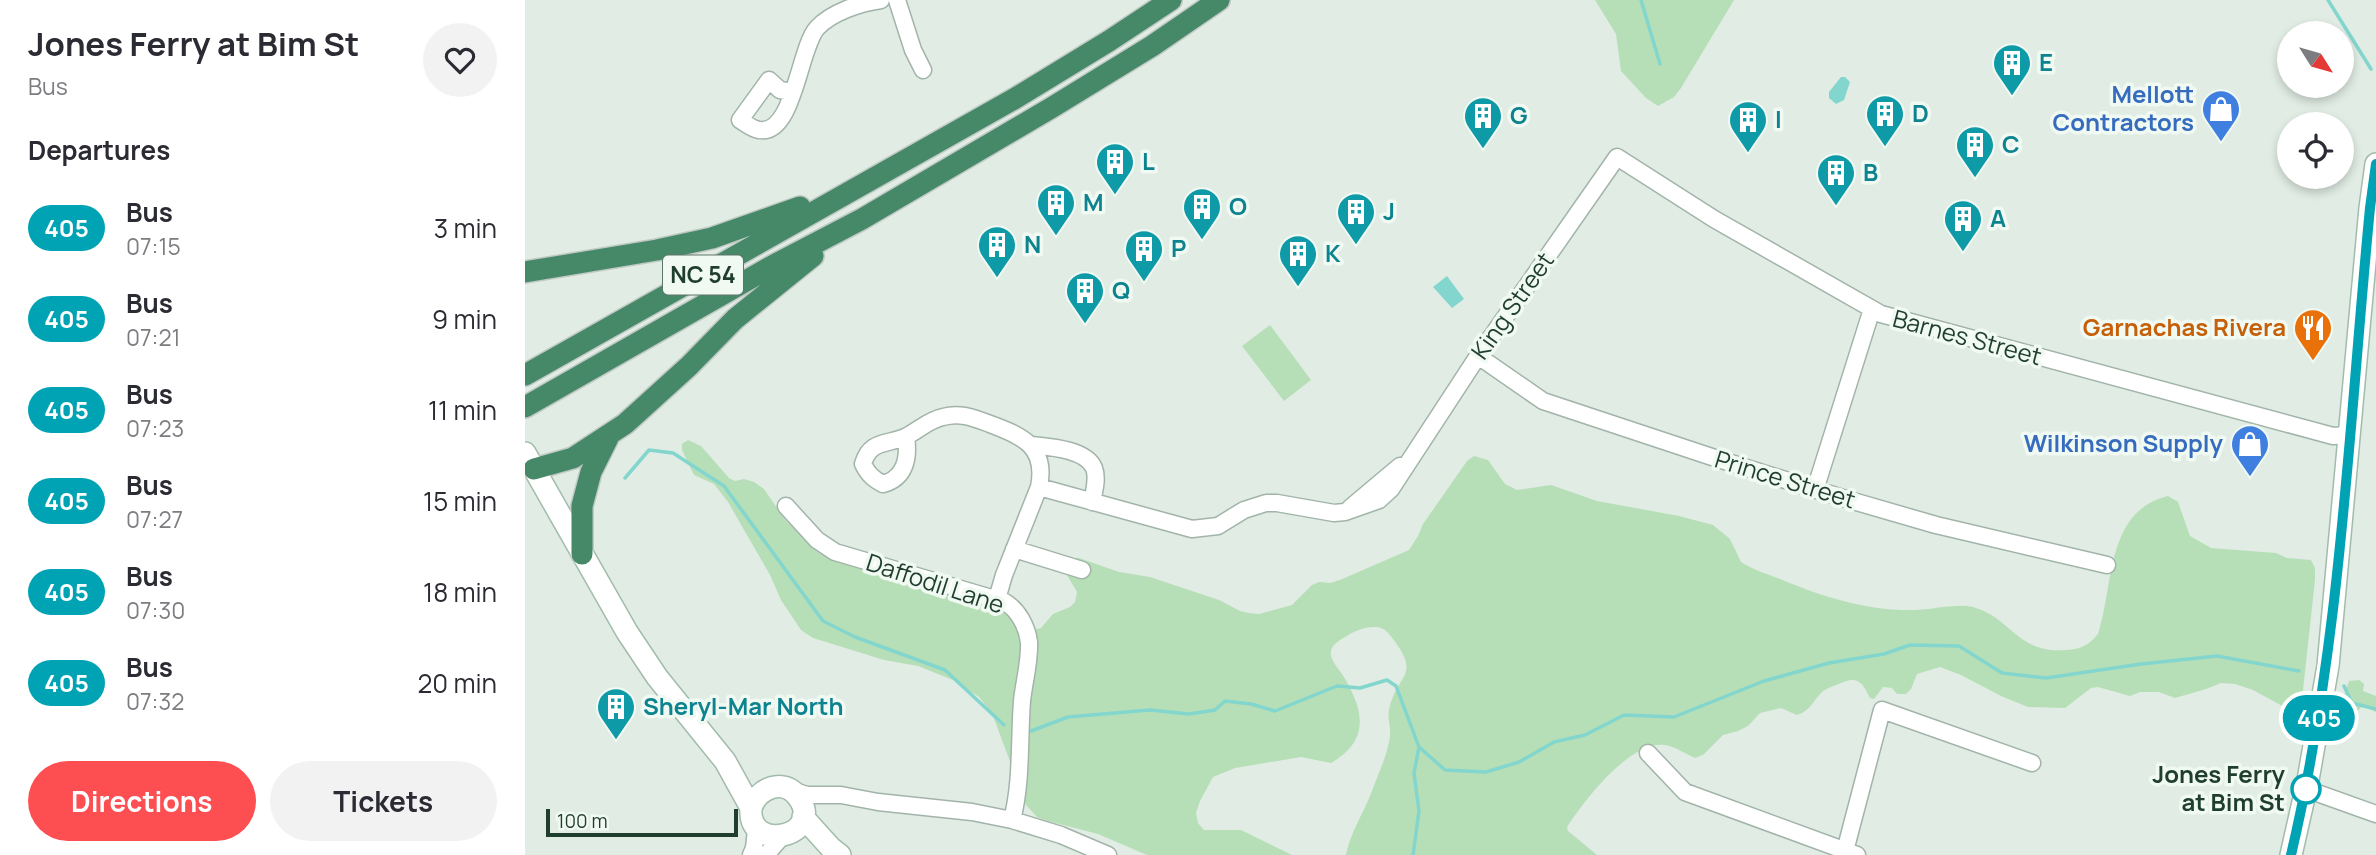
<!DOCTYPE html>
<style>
:root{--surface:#fff;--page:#f2f2f3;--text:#2b2b33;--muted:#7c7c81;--accent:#fd4e52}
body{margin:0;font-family:Manrope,sans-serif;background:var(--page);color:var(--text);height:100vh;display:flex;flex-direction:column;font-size:26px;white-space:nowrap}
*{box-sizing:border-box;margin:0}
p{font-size:23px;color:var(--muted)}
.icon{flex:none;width:38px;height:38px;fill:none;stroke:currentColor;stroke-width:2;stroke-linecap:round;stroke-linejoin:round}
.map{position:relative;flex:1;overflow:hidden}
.details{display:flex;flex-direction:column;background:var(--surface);width:525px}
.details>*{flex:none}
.badge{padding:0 14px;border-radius:23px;font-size:24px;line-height:46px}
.needle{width:46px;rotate:127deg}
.tools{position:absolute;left:1752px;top:21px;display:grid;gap:14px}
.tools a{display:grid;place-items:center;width:77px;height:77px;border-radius:50%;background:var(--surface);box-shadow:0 4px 10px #0003;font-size:35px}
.scale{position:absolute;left:21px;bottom:18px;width:192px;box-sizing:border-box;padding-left:7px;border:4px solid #1f3e2e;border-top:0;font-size:19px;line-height:24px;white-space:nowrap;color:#1f3e2e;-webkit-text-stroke:5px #f1f9f3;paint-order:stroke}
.map>.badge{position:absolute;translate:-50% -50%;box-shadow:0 0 0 4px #fff}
h2{padding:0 28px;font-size:26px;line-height:63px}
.round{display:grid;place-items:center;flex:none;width:74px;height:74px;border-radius:37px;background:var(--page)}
.headline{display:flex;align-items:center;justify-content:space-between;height:119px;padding:0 28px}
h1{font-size:33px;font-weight:700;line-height:52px}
.cta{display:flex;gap:14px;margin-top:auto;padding:14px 28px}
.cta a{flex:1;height:80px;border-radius:42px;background:var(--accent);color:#fff;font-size:28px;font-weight:700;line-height:80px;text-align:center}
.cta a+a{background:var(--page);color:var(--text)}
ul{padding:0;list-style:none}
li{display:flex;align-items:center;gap:21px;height:91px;padding:0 28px}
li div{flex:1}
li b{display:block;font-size:26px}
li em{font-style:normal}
li .badge{min-width:77px;font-weight:700;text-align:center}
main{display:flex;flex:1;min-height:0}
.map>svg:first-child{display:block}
</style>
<main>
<section class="details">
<div class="headline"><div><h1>Jones Ferry at Bim St</h1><p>Bus</p></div><a class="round"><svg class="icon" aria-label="heart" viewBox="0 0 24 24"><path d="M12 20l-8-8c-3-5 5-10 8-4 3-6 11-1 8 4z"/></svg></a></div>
<h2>Departures</h2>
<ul>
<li><span class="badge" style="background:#00a3b4;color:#fff">405</span><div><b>Bus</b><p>07:15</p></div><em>3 min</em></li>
<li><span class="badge" style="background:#00a3b4;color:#fff">405</span><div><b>Bus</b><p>07:21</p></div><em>9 min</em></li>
<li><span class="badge" style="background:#00a3b4;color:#fff">405</span><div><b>Bus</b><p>07:23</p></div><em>11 min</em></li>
<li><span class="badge" style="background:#00a3b4;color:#fff">405</span><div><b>Bus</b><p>07:27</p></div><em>15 min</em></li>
<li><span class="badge" style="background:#00a3b4;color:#fff">405</span><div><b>Bus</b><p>07:30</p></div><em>18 min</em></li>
<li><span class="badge" style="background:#00a3b4;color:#fff">405</span><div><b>Bus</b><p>07:32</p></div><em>20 min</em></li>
</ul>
<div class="cta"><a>Directions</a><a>Tickets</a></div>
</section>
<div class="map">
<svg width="1851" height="855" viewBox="0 0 1851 855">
<rect width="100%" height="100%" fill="#e0ece4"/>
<!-- green -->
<path fill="#b7dfb7" d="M 1070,0 L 1209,0 L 1156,88 L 1149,97 L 1133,106 L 1121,98 L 1096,71 L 1091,34 Z
M 745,325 L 786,380 L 759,401 L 717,346 Z
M 163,440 L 176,446 L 204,478 L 210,481 L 219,479 L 229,482 L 239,489 L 261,521 L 278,536 L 292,552 L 307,559 L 385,583 L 425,592 L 479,611 L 507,630 L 516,628 L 528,614 L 545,607 L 550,602 L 552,592 L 539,570 L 542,562 L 547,558 L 554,558 L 594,572 L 625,577 L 694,600 L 715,611 L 724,613 L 734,614 L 767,605 L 787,585 L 794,582 L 805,583 L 815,580 L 884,550 L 893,536 L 898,524 L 942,461 L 949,456 L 963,460 L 980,484 L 992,490 L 1026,485 L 1072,501 L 1154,516 L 1188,525 L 1205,539 L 1216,562 C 1228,570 1242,574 1255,579 C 1298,597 1342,611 1389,610 C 1406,610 1432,603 1448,607 C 1487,618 1492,654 1541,650 C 1556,649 1564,645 1573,634 C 1589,586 1580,511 1643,496 L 1653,502 L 1665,536 L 1686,548 L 1751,553 L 1762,558 L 1786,560 L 1790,568 L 1790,580 L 1778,690 L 1774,702 L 1765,710 L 1728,690 L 1710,684 L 1696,683 L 1681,689 L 1650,698 L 1634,692 L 1615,692 L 1605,696 L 1573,687 L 1566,688 L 1540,708 L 1503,707 L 1476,696 L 1436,675 L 1415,667 L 1392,674 L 1386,689 L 1381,694 L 1372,694 L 1367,688 L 1358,687 L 1349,699 L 1345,698 C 1336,678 1330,676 1311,685 C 1306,687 1300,689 1296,693 C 1288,701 1285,711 1272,715 L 1256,708 L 1235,713 L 1223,726 L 1213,731 L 1198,735 L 1178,755 L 1170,758 C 1161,754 1149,746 1140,745 C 1105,740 1059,801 1042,827 L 1043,831 L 1072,855 L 821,855 C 825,832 839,813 847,791 C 853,774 863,754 865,736 C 866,727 862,718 864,710 C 872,672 899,677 864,634 C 855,622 836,628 825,634 C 819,638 807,643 806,651 C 804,659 813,668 817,674 C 839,709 846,740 806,763 L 776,757 L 710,768 L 688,777 L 675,801 L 671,813 L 673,823 L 679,830 L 716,830 L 767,855 L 622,855 L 573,834 L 523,821 L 512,817 L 501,805 L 467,713 L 454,697 L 428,680 L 393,666 L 359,660 L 288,638 L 276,630 L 256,600 L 245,575 L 203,502 L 189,484 L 169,475 L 157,450 L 157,444 Z
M 1834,680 L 1839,684 L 1838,691 L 1851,696 L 1851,712 L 1837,706 L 1816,731 L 1809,724 L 1824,681 Z"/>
<!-- water -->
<path fill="#83d6cd" d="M 1316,77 L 1320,77 L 1325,82 L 1319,100 L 1311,104 L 1304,98 L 1304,92 Z
M 922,276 L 939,299 L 927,308 L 908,287 Z"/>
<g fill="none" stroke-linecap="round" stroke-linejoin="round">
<!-- stream -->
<path stroke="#83d6cd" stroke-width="3.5" d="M 1116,0 L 1135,64
M 1803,0 L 1846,69
M 100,478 L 124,450 L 148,453 L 199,486 L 298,621 L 330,637 L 420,670 L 479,725
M 1819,686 L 1827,703 L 1851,709
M 506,731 L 543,717 L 625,710 L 664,714 L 690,710 L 700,701 L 726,704 L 750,711 L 812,686 L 835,688 L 862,680 L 871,686 L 894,747 L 920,770 L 961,772 L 994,762 L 1029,742 L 1060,735 L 1099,715 L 1149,717 L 1239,681 L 1304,663 L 1359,654 L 1385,645 L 1434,646 L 1477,673 L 1521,678 L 1616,664 L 1692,656 L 1774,671
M 888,855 L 894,811 L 889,773 L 894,747"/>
<defs>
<path id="minor" d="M 372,0 L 388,50 L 398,70
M 268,92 L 255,90 L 244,80 L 215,120 C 220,123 227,129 234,130 C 269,136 274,48 292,28 C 307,12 335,3 356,0
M 953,356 L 1018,401 L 1190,458 L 1321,499 L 1411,525 L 1582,565
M 381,437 C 384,457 381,478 358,484 C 348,479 343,474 338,464 C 345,440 361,445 380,437 C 393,431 403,420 418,417 C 435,412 449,418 465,424 C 498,436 522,447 514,487 L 479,575 L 472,599
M 506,445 C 524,447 561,449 569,468 C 573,478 569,492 567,502
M 514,487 L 667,529 L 693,526 L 719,510 L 741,503 L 752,503 L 809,513 L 820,512 L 854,500 L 866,489 L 953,356 L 1092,157 L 1189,219 L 1356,314 L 1808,436 L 1824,435
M 1290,490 L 1347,309
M 261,506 L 292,540 L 310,552 L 480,602 C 493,610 502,626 504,642 C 505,661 499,682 497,701 C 494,740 497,782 487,820
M 825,508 L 875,466
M 489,549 L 557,570
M 1123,753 L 1160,792 L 1332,855
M 1781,789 L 1851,814
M 266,790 L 282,795 L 316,795 L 353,802 L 447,812 L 487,820 L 536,835 L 583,855
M 1320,851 L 1357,710 L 1507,763
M 226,855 L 229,848 L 231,830
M 241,855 L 254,840"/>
<path id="secondary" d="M 0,453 L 102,632 L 132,677 L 200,761 L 226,808 C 222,855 302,836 273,797 C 259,777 233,788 226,808
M 278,817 L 306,848 L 315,855
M 1766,855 L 1783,780 L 1803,666 L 1845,208 L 1851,164"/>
<path id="trunk" d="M 0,272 L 132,250 L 187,238 L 275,207
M 0,375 L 489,99 L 584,41 L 646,0
M 0,407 L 247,266 L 337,219 L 526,108 L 627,46 L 694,0
M 9,469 L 48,458 L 100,424 L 164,366 L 210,319 L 288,256
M 57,554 L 57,506 L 66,472 L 83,438"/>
</defs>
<!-- minor casing -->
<use href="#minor" stroke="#a2b4aa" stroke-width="19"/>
<!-- secondary casing -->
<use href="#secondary" stroke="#a1bcab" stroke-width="24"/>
<!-- trunk casing -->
<use href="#trunk" stroke="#c0c9c4" stroke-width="24"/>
<!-- minor -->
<use href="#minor" stroke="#fff" stroke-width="16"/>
<!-- secondary -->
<use href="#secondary" stroke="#fff" stroke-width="21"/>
<!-- trunk -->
<use href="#trunk" stroke="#458968" stroke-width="21"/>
</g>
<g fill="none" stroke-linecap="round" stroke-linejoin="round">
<defs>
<path id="line" d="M 1766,855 C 1816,643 1824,424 1845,208 L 1851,164"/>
</defs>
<!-- line casing -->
<use href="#line" stroke="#fff" stroke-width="16"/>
<!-- line -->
<use href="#line" stroke="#00a3b4" stroke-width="10"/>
</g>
<!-- icons -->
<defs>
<symbol id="building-pin" viewBox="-11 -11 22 30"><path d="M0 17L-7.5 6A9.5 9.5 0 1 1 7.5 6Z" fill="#0f9aa8" stroke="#f1f9f3"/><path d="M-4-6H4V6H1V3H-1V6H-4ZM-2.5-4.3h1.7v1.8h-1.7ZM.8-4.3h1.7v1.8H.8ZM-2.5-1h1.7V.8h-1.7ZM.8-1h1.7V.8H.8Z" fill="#fff"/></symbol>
<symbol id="shop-pin" viewBox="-11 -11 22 30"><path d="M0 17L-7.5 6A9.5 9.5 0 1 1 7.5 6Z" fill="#3f7fe0" stroke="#f1f9f3"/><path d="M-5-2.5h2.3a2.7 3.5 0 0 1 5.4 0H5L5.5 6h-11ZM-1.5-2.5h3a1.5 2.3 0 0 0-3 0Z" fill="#fff"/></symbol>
<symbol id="restaurant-pin" viewBox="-11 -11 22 30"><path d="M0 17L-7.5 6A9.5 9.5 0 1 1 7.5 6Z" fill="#e8710a" stroke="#f1f9f3"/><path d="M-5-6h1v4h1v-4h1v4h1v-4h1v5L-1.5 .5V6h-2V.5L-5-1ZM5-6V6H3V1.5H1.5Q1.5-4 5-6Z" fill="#fff"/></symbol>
</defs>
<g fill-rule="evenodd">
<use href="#building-pin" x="1465" y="41" width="44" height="60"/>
<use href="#shop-pin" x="1674" y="87" width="44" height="60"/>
<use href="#building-pin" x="1338" y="92" width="44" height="60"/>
<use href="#building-pin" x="936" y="94" width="44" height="60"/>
<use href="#building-pin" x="1201" y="98" width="44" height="60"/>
<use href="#building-pin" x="1428" y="123" width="44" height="60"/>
<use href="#building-pin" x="568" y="140" width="44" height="60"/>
<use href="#building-pin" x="1289" y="151" width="44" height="60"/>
<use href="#building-pin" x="509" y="181" width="44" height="60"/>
<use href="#building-pin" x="655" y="185" width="44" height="60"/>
<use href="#building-pin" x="809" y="190" width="44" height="60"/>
<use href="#building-pin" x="1416" y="197" width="44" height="60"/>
<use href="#building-pin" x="450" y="223" width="44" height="60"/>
<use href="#building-pin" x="597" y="227" width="44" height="60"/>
<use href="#building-pin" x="751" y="232" width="44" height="60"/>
<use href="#building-pin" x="538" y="269" width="44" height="60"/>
<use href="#restaurant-pin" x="1766" y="306" width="44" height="60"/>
<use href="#shop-pin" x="1703" y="422" width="44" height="60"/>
<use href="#building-pin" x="69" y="685" width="44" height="60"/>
</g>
<!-- markers -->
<circle fill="#fff" stroke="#00a3b4" stroke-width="3.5" cx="1781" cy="789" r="14"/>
<g text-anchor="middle" stroke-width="7" stroke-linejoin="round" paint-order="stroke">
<!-- shield labels -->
<rect fill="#f1f9f3" stroke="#5e7669" stroke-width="2" x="138" y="255.5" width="80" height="39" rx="5"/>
<g font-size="23" font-weight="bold" fill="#1f3e2e">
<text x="178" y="283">NC 54</text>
</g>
<!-- culture labels -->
<g font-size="24" font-weight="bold" fill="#0d838f" stroke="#f1f9f3" text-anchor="start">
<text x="1514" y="71">E</text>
<text x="1387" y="122">D</text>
<text x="985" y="124">G</text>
<text x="1250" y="128">I</text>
<text x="1477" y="153">C</text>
<text x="617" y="170">L</text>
<text x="1338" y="181">B</text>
<text x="558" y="211">M</text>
<text x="704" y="215">O</text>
<text x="858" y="220">J</text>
<text x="1465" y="227">A</text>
<text x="499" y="253">N</text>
<text x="646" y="257">P</text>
<text x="800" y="262">K</text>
<text x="587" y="299">Q</text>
<text x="118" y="715">Sheryl-Mar North</text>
</g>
<!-- shop labels -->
<g font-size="24" font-weight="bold" fill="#366cbe" stroke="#f1f9f3" text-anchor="end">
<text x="1669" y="103">Mellott<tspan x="1669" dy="28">Contractors</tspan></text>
<text x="1698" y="452">Wilkinson Supply</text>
</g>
<!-- street labels -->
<g font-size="24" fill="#1f3e2e" stroke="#f1f9f3">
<text transform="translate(988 306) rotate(-55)" y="8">King Street</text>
<text transform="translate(1442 338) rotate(15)" y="8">Barnes Street</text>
<text transform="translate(1260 480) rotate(17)" y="8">Prince Street</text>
<text transform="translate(410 584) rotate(18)" y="8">Daffodil Lane</text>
</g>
<!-- food labels -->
<g font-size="24" font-weight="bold" fill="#c56008" stroke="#f1f9f3" text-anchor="end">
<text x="1761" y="336">Garnachas Rivera</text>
</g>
<!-- stop labels -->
<g font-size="24" font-weight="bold" fill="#1f3e2e" stroke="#f1f9f3" text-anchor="end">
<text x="1760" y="783">Jones Ferry<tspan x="1760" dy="28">at Bim St</tspan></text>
</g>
</g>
</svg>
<div class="tools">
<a><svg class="needle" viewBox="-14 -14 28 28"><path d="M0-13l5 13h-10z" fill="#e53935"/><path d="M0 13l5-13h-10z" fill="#7c7c81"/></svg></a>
<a><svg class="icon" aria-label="locate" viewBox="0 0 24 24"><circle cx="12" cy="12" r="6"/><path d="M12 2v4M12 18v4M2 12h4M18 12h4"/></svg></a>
</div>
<div class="scale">100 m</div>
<b class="badge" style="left:1794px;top:718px;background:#00a3b4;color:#fff">405</b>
</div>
</main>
